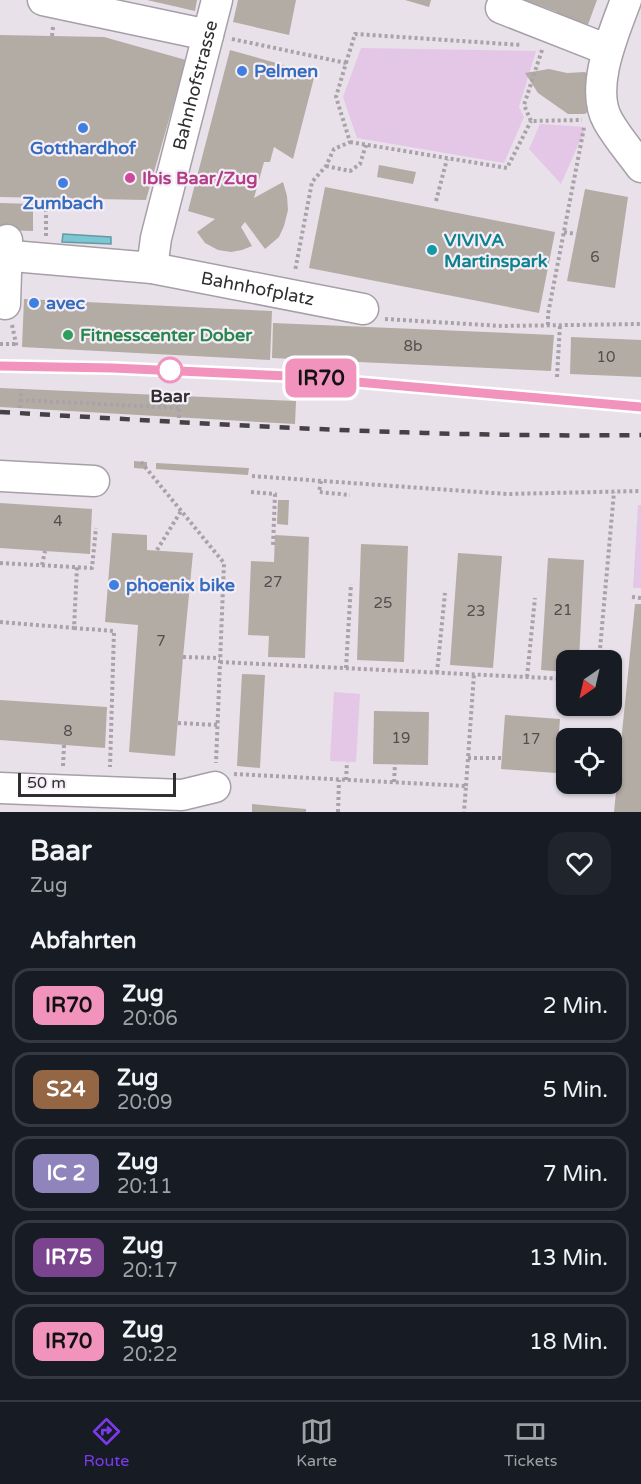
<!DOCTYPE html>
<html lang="de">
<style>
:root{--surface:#171b24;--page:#20242c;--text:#f1f3f6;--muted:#9ea1a6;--line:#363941;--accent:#7c3aed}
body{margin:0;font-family:"Varela Round",sans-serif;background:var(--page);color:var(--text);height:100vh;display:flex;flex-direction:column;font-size:22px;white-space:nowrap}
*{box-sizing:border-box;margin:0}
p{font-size:20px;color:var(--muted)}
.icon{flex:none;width:33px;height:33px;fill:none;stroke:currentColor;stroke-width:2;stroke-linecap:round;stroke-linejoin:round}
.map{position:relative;height:812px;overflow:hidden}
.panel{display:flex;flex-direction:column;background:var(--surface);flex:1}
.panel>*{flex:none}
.badge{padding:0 12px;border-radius:9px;font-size:21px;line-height:39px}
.needle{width:39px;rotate:214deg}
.fabs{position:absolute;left:556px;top:650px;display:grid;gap:12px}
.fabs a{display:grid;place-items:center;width:66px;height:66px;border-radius:12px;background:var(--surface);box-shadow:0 2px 4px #0004;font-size:30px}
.scale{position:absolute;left:18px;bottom:15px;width:158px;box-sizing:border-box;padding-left:6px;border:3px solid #312e31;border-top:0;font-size:16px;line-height:21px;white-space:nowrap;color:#312e31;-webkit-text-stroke:4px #f5eef6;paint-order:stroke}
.map>.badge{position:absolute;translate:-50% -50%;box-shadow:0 0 0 3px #fff}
h2{padding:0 30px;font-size:22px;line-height:54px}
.round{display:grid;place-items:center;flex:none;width:63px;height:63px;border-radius:18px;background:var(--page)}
.headline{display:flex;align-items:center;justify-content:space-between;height:102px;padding:0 30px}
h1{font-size:28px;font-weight:800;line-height:45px}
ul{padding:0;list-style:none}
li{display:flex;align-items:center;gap:18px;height:75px;margin:0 12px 9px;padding:0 18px;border:3px solid var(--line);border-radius:18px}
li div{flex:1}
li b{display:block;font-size:22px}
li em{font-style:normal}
li .badge{min-width:66px;font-weight:700;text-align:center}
.dock{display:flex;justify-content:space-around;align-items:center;height:84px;border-top:2px solid var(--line);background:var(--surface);font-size:16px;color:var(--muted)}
.dock a{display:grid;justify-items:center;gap:3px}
.dock .on{color:var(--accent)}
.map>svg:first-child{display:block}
</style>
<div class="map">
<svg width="641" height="812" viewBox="0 0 641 812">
<rect width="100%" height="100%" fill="#e8e1e9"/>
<!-- green -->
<path fill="#e4c6e6" d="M 361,48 L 536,51 L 519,107 L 524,117 L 504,163 L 357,138 L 343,97 Z
M 540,124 L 586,127 L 561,184 L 529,149 Z
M 638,505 L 641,505 L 641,588 L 633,588 Z
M 334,692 L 360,694 L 356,762 L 330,761 Z"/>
<!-- water -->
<path fill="#7dc7d4" stroke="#6699a3" stroke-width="1.5" d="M 63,234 L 111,237 L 111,244 L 62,242 Z"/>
<!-- building -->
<path fill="#b3aca4" d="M 147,0 L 197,0 L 195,11 Z
M 238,0 L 296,0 L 289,35 L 233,22 Z
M 405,0 L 431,0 L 429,7 Z
M 524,0 L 597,0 L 586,30 L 555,18 L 557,12 Z
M 0,35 L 104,37 L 186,60 L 146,200 L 0,197 Z
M 230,50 L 315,74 L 293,159 L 274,147 L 270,162 L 264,162 L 254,198 L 283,182 L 287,196 L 288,210 L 284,226 L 279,237 L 265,249 L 245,222 L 241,227 L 252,246 L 242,250 L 231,252 L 218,250 L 205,243 L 197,232 L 215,219 L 188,211 Z
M 549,69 L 567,73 L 585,72 L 597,86 L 598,102 L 585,114 L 568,114 L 538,93 L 525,73 Z
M 379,165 L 416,172 L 413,184 L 377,177 Z
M 325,187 L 555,232 L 539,313 L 309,268 Z
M 585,189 L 628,197 L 615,288 L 567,281 Z
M 0,203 L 33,204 L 33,231 L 0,230 Z
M 24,299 L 272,311 L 270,360 L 22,347 Z
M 273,323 L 554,335 L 551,371 L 272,358 Z
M 571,337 L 641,340 L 641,377 L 570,374 Z
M 0,388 L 296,401 L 295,424 L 0,407 Z
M 134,461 L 147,462 L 147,469 L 134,468 Z
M 156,463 L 249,468 L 248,475 L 156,469 Z
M 278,500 L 289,500 L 288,525 L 277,524 Z
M 0,503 L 92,509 L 90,554 L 0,548 Z
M 112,533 L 147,535 L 147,550 L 193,553 L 183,657 L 175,756 L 129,752 L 138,625 L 105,622 Z
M 275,535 L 309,537 L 305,658 L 268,657 L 269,636 L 248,635 L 251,561 L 274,562 Z
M 361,544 L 408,546 L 404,662 L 357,660 Z
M 458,553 L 502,556 L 493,668 L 450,665 Z
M 548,558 L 584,560 L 579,660 L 567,660 L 567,672 L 541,670 Z
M 635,604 L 641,604 L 641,812 L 614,812 Z
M 242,674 L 265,675 L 260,768 L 237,766 Z
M 0,700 L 107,707 L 105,748 L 0,740 Z
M 374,711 L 429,712 L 428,765 L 373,764 Z
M 505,715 L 560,719 L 556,773 L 501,769 Z
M 252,804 L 306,809 L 306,812 L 252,812 Z"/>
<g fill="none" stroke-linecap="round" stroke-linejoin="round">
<defs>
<g id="minor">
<path d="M 43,0 L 208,35"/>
<path d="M 626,0 C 614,33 589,88 608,121 C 617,137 630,152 641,167"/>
<path d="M 501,8 L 608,50"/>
<path id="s1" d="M 0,255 L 152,268 L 363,309"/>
<path id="s2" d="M 152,268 L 156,238 L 217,0"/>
<path d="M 5,304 L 7,240"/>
<path d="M 0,476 L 94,481"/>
<path d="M 0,788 L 182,795 L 215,787"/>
</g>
</defs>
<!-- minor casing -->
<use href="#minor" stroke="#a69fa7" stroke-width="33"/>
<!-- path -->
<path stroke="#a9a3a9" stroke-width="4" stroke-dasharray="3 3" stroke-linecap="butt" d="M 52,36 L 53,27
M 232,39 L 346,63 L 336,97 L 350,142 L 334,149 L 326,166 L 312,182 L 295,271
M 542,50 L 524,105 L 531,121 L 582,120
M 346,63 L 355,34 L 522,45
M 350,142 L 507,168 L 531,121
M 326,166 L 350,171 L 360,164 L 366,145
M 436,201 L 447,159
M 564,232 L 576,234
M 46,236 L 46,198
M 385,319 L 502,326 L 641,324
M 12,325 L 17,348
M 548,325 L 548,314 L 584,128
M 0,344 L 17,344
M 557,377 L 560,325
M 20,400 L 179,408
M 20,408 L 21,389
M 179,418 L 180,396
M 141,462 L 224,563 L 216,763
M 252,476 L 507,494 L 641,491
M 321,481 L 319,492 L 350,495
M 251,492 L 275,494 L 273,546
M 157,550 L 181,511
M 0,563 L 92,568 L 96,528
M 42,565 L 45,551
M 632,597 L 641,598
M 0,622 L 74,628 L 77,567
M 74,628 L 114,631 L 110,767
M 183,657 L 220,658
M 599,660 L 614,492
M 220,662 L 567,679
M 346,668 L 351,584
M 437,673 L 445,593
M 527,677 L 535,598
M 178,723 L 217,725
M 468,758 L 502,758
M 63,766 L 64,745
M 234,774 L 466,786 L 464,812
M 346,780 L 347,762
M 394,782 L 395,764
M 466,786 L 474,674
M 338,812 L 339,780"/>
<!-- minor -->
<use href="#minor" stroke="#fff" stroke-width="30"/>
<!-- rail -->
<path stroke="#454245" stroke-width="4.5" stroke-dasharray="10 10" stroke-linecap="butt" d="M 0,366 L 93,367 L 289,376 L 641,407
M 0,412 C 214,424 427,438 641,435"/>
</g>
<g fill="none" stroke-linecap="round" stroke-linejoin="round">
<defs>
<path id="line" d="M 0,366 L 113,368 L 289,376 L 641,407"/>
</defs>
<!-- line casing -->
<use href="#line" stroke="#fff" stroke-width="14"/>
<!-- line -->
<use href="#line" stroke="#f193bd" stroke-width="9"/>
</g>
<!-- markers -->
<g fill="#3f7fe0" stroke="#f5eef6" stroke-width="2">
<circle cx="242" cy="71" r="6"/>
<circle cx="83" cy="128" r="6"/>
<circle cx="63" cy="183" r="6"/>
<circle cx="34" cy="303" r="6"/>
<circle cx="114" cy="585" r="6"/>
</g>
<circle fill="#d1479c" stroke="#f5eef6" stroke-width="2" cx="130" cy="178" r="6"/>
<circle fill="#0f9aa8" stroke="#f5eef6" stroke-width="2" cx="432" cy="250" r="6"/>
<circle fill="#2e9e5b" stroke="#f5eef6" stroke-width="2" cx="68" cy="335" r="6"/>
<circle fill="#fff" stroke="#f193bd" stroke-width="3" cx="170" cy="370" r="12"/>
<g text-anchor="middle" stroke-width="4.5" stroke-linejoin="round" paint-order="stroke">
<!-- number labels -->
<g font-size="15" fill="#524e4e">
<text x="595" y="262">6</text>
<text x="413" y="351">8b</text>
<text x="606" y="362">10</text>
<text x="58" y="526">4</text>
<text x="273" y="587">27</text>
<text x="383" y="608">25</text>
<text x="563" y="615">21</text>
<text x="476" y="616">23</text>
<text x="161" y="646">7</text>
<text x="68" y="736">8</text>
<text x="401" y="743">19</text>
<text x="531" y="744">17</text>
</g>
<!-- shop labels -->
<g font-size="18" font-weight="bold" fill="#366cbe" stroke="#f5eef6" text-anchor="start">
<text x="254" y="77">Pelmen</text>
<text x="83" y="154" text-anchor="middle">Gotthardhof</text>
<text x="63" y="209" text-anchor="middle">Zumbach</text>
<text x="46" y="309">avec</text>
<text x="126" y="591">phoenix bike</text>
</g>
<!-- street labels -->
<g font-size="18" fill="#312e31" stroke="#f5eef6">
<text dy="6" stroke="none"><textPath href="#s2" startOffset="188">Bahnhofstrasse</textPath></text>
<text dy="6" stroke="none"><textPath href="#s1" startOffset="260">Bahnhofplatz</textPath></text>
</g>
<!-- hotel labels -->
<g font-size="18" font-weight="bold" fill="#b23c85" stroke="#f5eef6" text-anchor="start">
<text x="142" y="184">Ibis Baar/Zug</text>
</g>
<!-- culture labels -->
<g font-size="18" font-weight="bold" fill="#0d838f" stroke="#f5eef6" text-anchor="start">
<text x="444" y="246">VIVIVA<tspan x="444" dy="21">Martinspark</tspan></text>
</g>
<!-- leisure labels -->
<g font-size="18" font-weight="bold" fill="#27864d" stroke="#f5eef6" text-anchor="start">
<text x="80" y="341">Fitnesscenter Dober</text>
</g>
<!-- stop labels -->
<g font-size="18" font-weight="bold" fill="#312e31" stroke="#f5eef6">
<text x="170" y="402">Baar</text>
</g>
</g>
</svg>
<div class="fabs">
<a><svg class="needle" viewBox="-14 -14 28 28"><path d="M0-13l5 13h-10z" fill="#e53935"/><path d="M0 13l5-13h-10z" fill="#9ea1a6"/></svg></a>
<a><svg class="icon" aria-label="locate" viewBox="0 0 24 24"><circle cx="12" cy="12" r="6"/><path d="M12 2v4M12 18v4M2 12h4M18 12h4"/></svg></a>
</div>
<div class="scale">50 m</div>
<b class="badge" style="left:321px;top:378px;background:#f193bd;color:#111">IR70</b>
</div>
<section class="panel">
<div class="headline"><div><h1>Baar</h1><p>Zug</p></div><a class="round"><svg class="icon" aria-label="heart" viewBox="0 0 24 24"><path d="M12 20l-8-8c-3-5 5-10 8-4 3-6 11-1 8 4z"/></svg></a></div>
<h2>Abfahrten</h2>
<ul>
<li><span class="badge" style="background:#f193bd;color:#111">IR70</span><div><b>Zug</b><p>20:06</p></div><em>2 Min.</em></li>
<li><span class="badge" style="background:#946644;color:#fff">S24</span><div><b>Zug</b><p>20:09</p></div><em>5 Min.</em></li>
<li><span class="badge" style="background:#9084bd;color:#fff">IC 2</span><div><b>Zug</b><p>20:11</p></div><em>7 Min.</em></li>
<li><span class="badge" style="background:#7a448f;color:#fff">IR75</span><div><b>Zug</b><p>20:17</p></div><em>13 Min.</em></li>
<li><span class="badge" style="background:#f193bd;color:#111">IR70</span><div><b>Zug</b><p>20:22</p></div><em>18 Min.</em></li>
</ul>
</section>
<nav class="dock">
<a class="on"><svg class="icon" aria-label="directions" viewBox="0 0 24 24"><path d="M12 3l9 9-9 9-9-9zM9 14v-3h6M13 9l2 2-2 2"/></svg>Route</a>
<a><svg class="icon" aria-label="map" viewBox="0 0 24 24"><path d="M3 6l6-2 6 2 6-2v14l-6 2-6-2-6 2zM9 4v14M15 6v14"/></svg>Karte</a>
<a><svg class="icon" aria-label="tickets" viewBox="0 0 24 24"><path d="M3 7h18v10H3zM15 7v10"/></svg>Tickets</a>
</nav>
